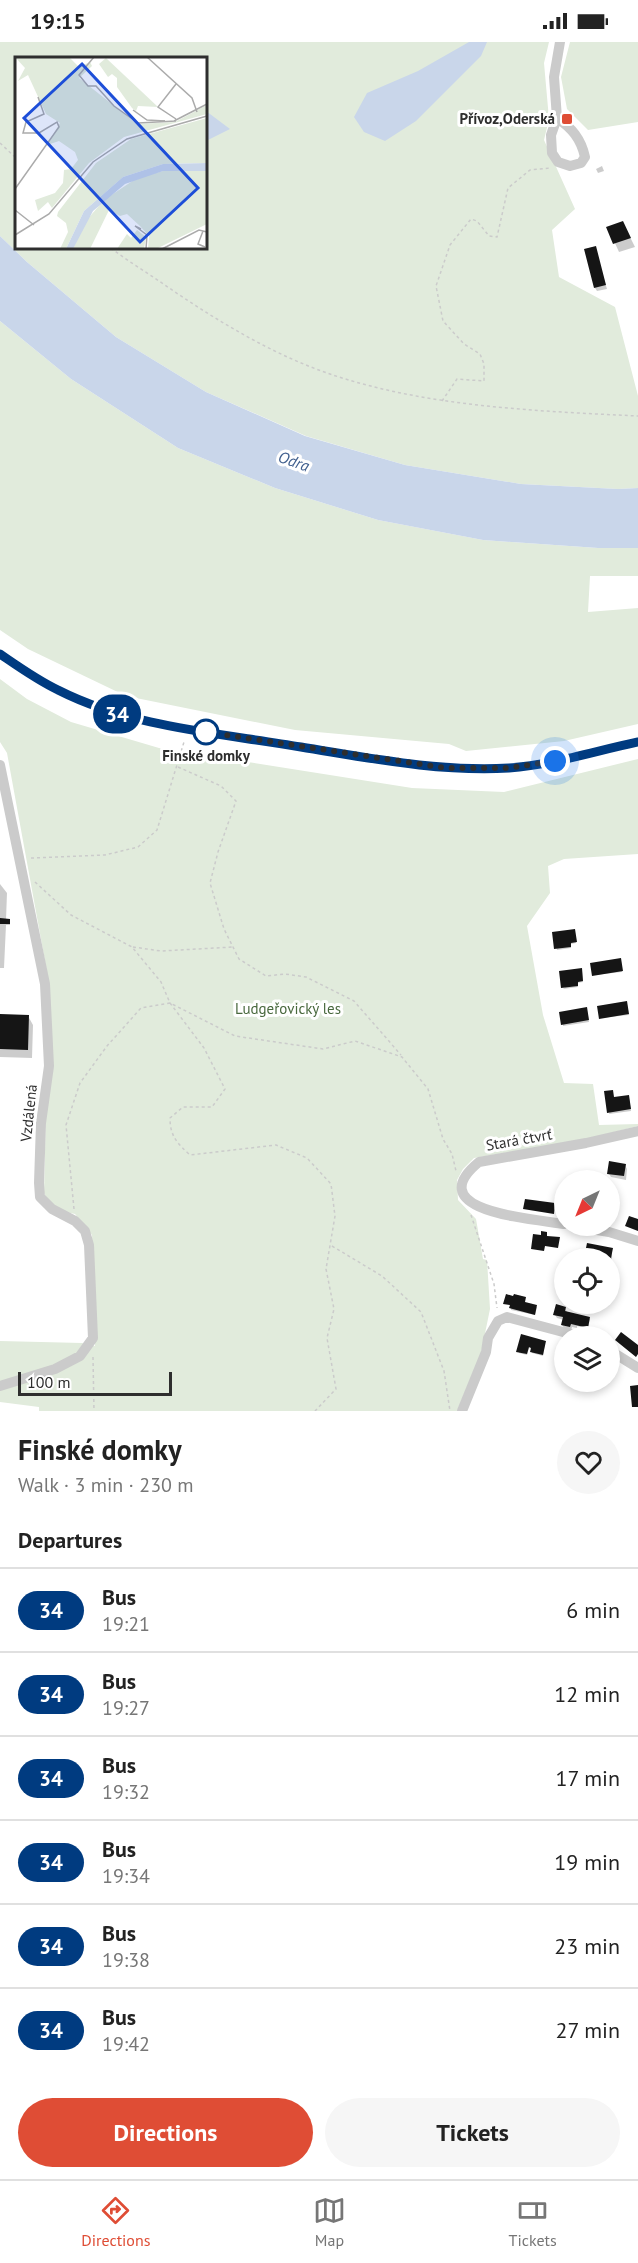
<!DOCTYPE html>
<meta charset="utf-8">
<style>
:root{--surface:#fff;--page:#f6f6f6;--text:#222;--muted:#767676;--line:#e0e0e0;--accent:#df4d35}
body{margin:0;font-family:"PT Sans",sans-serif;background:var(--page);color:var(--text);height:100vh;display:flex;flex-direction:column;font-size:22px;white-space:nowrap}
*{box-sizing:border-box;margin:0}
p{font-size:20px;color:var(--muted)}
.icon{flex:none;width:33px;height:33px;fill:none;stroke:currentColor;stroke-width:2;stroke-linecap:round;stroke-linejoin:round}
.map{position:relative;height:1369px;overflow:hidden}
.sheet{display:flex;flex-direction:column;background:var(--surface);flex:1}
.sheet>*{flex:none}
.badge{padding:0 12px;border-radius:20px;font-size:21px;line-height:39px}
.needle{width:39px;rotate:223deg}
.tools{position:absolute;left:554px;top:1128px;display:grid;gap:12px}
.tools a{display:grid;place-items:center;width:66px;height:66px;border-radius:50%;background:var(--surface);box-shadow:0 3px 9px #0003;font-size:30px}
.scale{position:absolute;left:18px;bottom:15px;width:154px;box-sizing:border-box;padding-left:6px;border:3px solid #2e2e2e;border-top:0;font-size:16px;line-height:21px;white-space:nowrap;color:#2e2e2e;-webkit-text-stroke:4px #fff;paint-order:stroke}
.you{position:absolute;width:30px;height:30px;margin:-15px;border:4px solid #fff;border-radius:50%;background:#1a73e8;box-shadow:0 0 0 9px #1a73e833}
.map>.badge{position:absolute;translate:-50% -50%;box-shadow:0 0 0 3px #fff}
h2{padding:0 18px;font-size:22px;line-height:54px}
.round{display:grid;place-items:center;flex:none;width:63px;height:63px;border-radius:32px;background:var(--page)}
.headline{display:flex;align-items:center;justify-content:space-between;height:102px;padding:0 18px}
h1{font-size:28px;font-weight:800;line-height:45px}
.button{display:flex;gap:12px;margin-top:auto;padding:12px 18px}
.button a{flex:1;height:69px;border-radius:36px;background:var(--accent);color:#fff;font-size:24px;font-weight:800;line-height:69px;text-align:center}
.button a+a{background:var(--page);color:var(--text)}
ul{padding:0;list-style:none}
li{display:flex;align-items:center;gap:18px;height:84px;padding:0 18px;border-top:2px solid var(--line)}
li div{flex:1}
li b{display:block;font-size:22px}
li em{font-style:normal}
li .badge{min-width:66px;font-weight:700;text-align:center}
.status{display:flex;justify-content:space-between;align-items:center;height:42px;padding:0 30px;background:var(--surface);direction:ltr}
.status svg{height:16px;fill:currentColor}
.tab-bar{display:flex;justify-content:space-around;align-items:center;height:84px;border-top:2px solid var(--line);background:var(--surface);font-size:16px;color:var(--muted)}
.tab-bar a{display:grid;justify-items:center;gap:3px}
.tab-bar .active{color:var(--accent)}
.map>svg:first-child{display:block}
</style>
<div class="status"><b>19:15</b><svg viewBox="0 0 49 12"><path d="M0 12V9h3v3zM5 12V6h3v6zM10 12V3h3v9zM15 12V0h3v12zM26 1h20v11H26zM47 4h2v5h-2z"/></svg></div>
<div class="map">
<svg width="638" height="1369" viewBox="0 0 638 1369">
<rect width="100%" height="100%" fill="#fff"/>
<!-- green -->
<path fill="#e1ebdc" fill-rule="evenodd" d="M 0,0 L 549,0 L 544,21 L 549,77 L 544,98 L 575,167 L 552,188 L 559,235 L 615,265 L 638,354 L 638,446 L 618,447 L 521,442 L 405,423 L 306,394 L 206,350 L 116,295 L 27,220 L 0,194 ZM 16,16 L 206,16 L 206,206 L 16,206 Z
M 570,0 L 638,0 L 638,80 L 588,88 L 567,67 L 561,35 Z
M 0,279 L 71,337 L 178,406 L 275,446 L 378,478 L 483,498 L 598,506 L 638,506 L 638,534 L 590,534 L 588,570 L 638,566 L 638,682 L 564,699 L 466,709 L 449,702 L 295,688 L 126,654 L 28,607 L 0,588 Z
M 0,637 L 27,657 L 71,680 L 159,706 L 412,746 L 504,750 L 638,717 L 638,812 L 564,817 L 548,824 L 550,851 L 527,884 L 543,973 L 564,1041 L 593,1042 L 599,1083 L 638,1082 L 638,1084 L 586,1097 L 474,1116 L 463,1127 L 457,1138 L 458,1158 L 476,1177 L 483,1217 L 487,1218 L 490,1267 L 481,1311 L 457,1369 L 39,1369 L 39,1365 L 0,1360 L 0,1299 L 82,1301 L 95,1304 L 92,1193 L 75,1172 L 52,1167 L 44,1151 L 49,941 L 7,711 L 0,700 Z"/>
<!-- water -->
<path fill="#c9d6ea" d="M 469,0 L 487,0 L 481,14 L 416,79 L 385,99 L 364,90 L 354,75 L 367,51 L 418,29 Z
M 206,69 L 230,87 L 206,99 Z
M 0,194 L 27,220 L 116,295 L 206,350 L 305,394 L 405,423 L 521,442 L 618,447 L 638,446 L 638,506 L 598,506 L 483,498 L 378,478 L 275,446 L 178,406 L 71,337 L 0,279 Z"/>
<!-- shadow -->
<path fill="#0003" d="M 602,124 L 604,129 L 598,131 L 596,127 Z
M 608,186 L 627,189 L 635,205 L 619,210 Z
M 595,206 L 607,247 L 597,249 L 595,246 Z
M 0,842 L 7,851 L 6,878 L 10,880 L 10,883 L 6,883 L 4,926 L 0,926 Z
M 575,890 L 576,901 L 571,902 L 571,906 L 557,908 L 553,892 Z
M 621,919 L 622,930 L 594,933 Z
M 582,929 L 583,940 L 577,941 L 578,945 L 563,947 Z
M 627,962 L 629,973 L 600,976 Z
M 587,968 L 589,980 L 563,984 L 563,982 Z
M 0,973 L 28,974 L 33,983 L 32,1016 L 0,1015 Z
M 629,1056 L 631,1069 L 609,1072 L 614,1057 Z
M 625,1123 L 627,1127 L 626,1138 L 611,1135 L 609,1132 Z
M 612,1207 L 612,1217 L 587,1211 Z
M 525,1256 L 525,1261 L 537,1265 L 535,1273 L 511,1268 L 511,1264 L 505,1261 Z
M 565,1266 L 567,1270 L 590,1277 L 588,1286 L 577,1284 L 577,1286 L 572,1285 L 571,1289 L 565,1287 L 562,1283 L 564,1278 L 557,1276 L 555,1273 Z
M 522,1294 L 545,1301 L 543,1314 L 532,1311 L 532,1307 L 529,1306 L 527,1313 L 519,1311 Z"/>
<!-- building -->
<path fill="#151515" d="M 623,179 L 631,196 L 613,202 L 606,185 Z
M 596,204 L 606,243 L 594,246 L 584,207 Z
M 0,876 L 10,877 L 10,882 L 0,882 Z
M 575,887 L 577,900 L 571,901 L 571,905 L 554,907 L 552,890 Z
M 621,916 L 623,929 L 592,934 L 590,921 Z
M 582,926 L 583,939 L 578,940 L 578,944 L 561,946 L 559,929 Z
M 627,959 L 629,972 L 599,977 L 597,964 Z
M 587,965 L 589,978 L 561,983 L 559,970 Z
M 0,972 L 29,973 L 28,1008 L 0,1007 Z
M 613,1048 L 614,1055 L 629,1053 L 631,1067 L 607,1071 L 604,1049 Z
M 609,1119 L 626,1122 L 624,1134 L 607,1132 Z
M 525,1157 L 555,1161 L 554,1172 L 523,1167 Z
M 629,1174 L 638,1177 L 638,1189 L 625,1184 Z
M 541,1189 L 547,1190 L 547,1194 L 560,1195 L 558,1206 L 545,1204 L 544,1209 L 531,1207 L 533,1192 L 541,1193 Z
M 587,1201 L 613,1206 L 611,1216 L 585,1211 Z
M 506,1252 L 513,1254 L 514,1252 L 526,1255 L 525,1260 L 537,1263 L 535,1273 L 509,1266 L 510,1263 L 503,1262 Z
M 556,1262 L 566,1265 L 565,1269 L 590,1275 L 588,1286 L 571,1282 L 570,1285 L 561,1283 L 563,1275 L 553,1273 Z
M 621,1290 L 638,1303 L 638,1312 L 636,1315 L 615,1298 Z
M 521,1292 L 546,1299 L 543,1313 L 530,1310 L 531,1306 L 529,1305 L 527,1312 L 516,1310 Z
M 638,1343 L 638,1365 L 632,1365 L 630,1344 Z"/>
<g fill="none" stroke-linecap="round" stroke-linejoin="round">
<!-- path -->
<path stroke="#cbcbcb" stroke-width="1.5" stroke-dasharray="3 3" stroke-linecap="butt" d="M 0,101 L 16,116
M 111,206 C 126,218 143,228 159,239 C 211,275 267,310 327,331 C 425,365 536,369 638,374
M 442,359 L 457,337 L 484,339 L 484,322 L 480,312 L 464,302 L 443,279 L 436,244 L 450,203 L 471,177 L 477,179 L 489,194 L 497,195 L 508,146 L 530,128 L 550,126
M 178,725 L 221,744 L 236,759 L 218,810 L 210,841 L 224,887 L 239,917 L 266,934 L 285,932 L 306,935 L 354,959 L 401,1013
M 31,816 L 105,813 L 138,805 L 157,788 L 184,700
M 35,840 L 71,873 L 132,905 L 161,940 L 170,961 L 204,1006 L 225,1047 L 212,1065 L 183,1065 L 170,1076 C 170,1094 177,1101 190,1113 L 276,1103 L 307,1116 L 331,1142 L 335,1174 L 326,1227 L 334,1267 L 327,1296 L 336,1347 L 315,1369
M 133,905 L 161,909 L 233,905
M 74,1167 L 66,1083 L 80,1041 L 107,1004 L 141,966 L 170,961 L 235,994 L 323,1007 L 355,999 L 402,1015 L 428,1047 L 443,1097 L 452,1112 L 456,1129
M 471,1173 L 494,1242 L 497,1266
M 332,1204 L 382,1234 L 421,1270 L 444,1329 L 450,1369
M 93,1315 L 94,1369"/>
<!-- minor -->
<path stroke="#cbcbcb" stroke-width="10" d="M 557,76 C 572,86 581,97 585,115 L 581,121 L 570,124 L 558,120 L 552,111 L 551,93 L 557,76 L 554,35 L 560,0
M 0,612 C 19,625 37,638 58,648 C 135,687 225,693 310,706 C 376,717 441,730 509,726 C 552,723 595,709 638,700
M 0,723 L 45,942 L 49,1024 L 41,1081 L 39,1141 L 40,1155 L 52,1167 L 75,1179 L 85,1189 L 89,1203 L 93,1296 L 80,1314 L 55,1327 L 0,1344
M 564,1182 C 535,1177 418,1170 479,1120 L 586,1101 L 638,1089
M 573,1184 L 609,1190 L 638,1199
M 609,1308 L 638,1326
M 462,1369 L 486,1310 L 488,1296 L 498,1279 L 507,1275 L 578,1294"/>
</g>
<g fill="none" stroke-linecap="round" stroke-linejoin="round">
<defs>
<path id="line" d="M 0,612 C 19,625 37,638 58,648 C 133,686 219,691 301,705 C 370,716 438,730 509,726 C 553,723 595,709 638,700"/>
</defs>
<!-- line casing -->
<use href="#line" stroke="#fff" stroke-width="14"/>
<!-- line -->
<use href="#line" stroke="#003b80" stroke-width="9"/>
<!-- walk -->
<path stroke="#2e2e2e" stroke-width="6" stroke-dasharray="0 10.8" d="M 206,690 L 446,726 L 509,726 L 555,719"/>
</g>
<!-- markers -->
<rect fill="#df4d35" stroke="#fff" stroke-width="2" x="561" y="71" width="12" height="12" rx="3"/>
<circle fill="#fff" stroke="#003b80" stroke-width="3" cx="206" cy="690" r="12"/>
<g text-anchor="middle" stroke-width="6" stroke-linejoin="round" paint-order="stroke">
<!-- poi labels -->
<g font-size="15" font-weight="bold" fill="#2e2e2e" stroke="#fff" text-anchor="end">
<text x="555" y="82">Přívoz,Oderská</text>
</g>
<!-- stop labels -->
<g font-size="15" font-weight="bold" fill="#2e2e2e" stroke="#fff">
<text x="206" y="719">Finské domky</text>
</g>
<!-- park labels -->
<g font-size="15" fill="#48683d" stroke="#fff">
<text x="288" y="972">Ludgeřovický les</text>
</g>
<!-- street labels -->
<g font-size="15" fill="#2e2e2e" stroke="#fff">
<text transform="translate(29 1071) rotate(-84)" y="5">Vzdálená</text>
<text transform="translate(519 1098) rotate(-10)" y="5">Stará čtvrť</text>
</g>
<!-- water labels -->
<g font-size="16" font-style="italic" fill="#3f5e8d" stroke="#fff">
<text transform="translate(294 419) rotate(20)" y="6">Odra</text>
</g>
</g>
<!-- overview -->
<g transform="translate(15 15)">
<rect width="192" height="192" fill="#fff"/>
<path d="M 0,0 L 54,0 L 64,10 L 75,5 L 77,9 L 64,21 L 122,67 L 160,65 L 192,48 L 192,57 L 109,80 L 74,106 L 37,151 L 33,145 L 23,154 L 20,143 L 40,136 L 48,126 L 49,113 L 56,112 L 63,103 L 60,95 L 44,84 L 32,88 L 45,66 L 31,57 L 13,18 L 3,24 L 10,11 ZM 91,1 L 143,50 L 123,49 L 121,54 L 117,51 L 102,30 L 102,21 L 97,17 L 93,20 L 84,7 ZM 192,61 L 192,106 L 148,107 L 108,120 L 69,154 L 51,192 L 45,192 L 53,175 L 51,166 L 42,159 L 43,155 L 81,106 L 116,82 ZM 148,114 L 192,114 L 192,167 L 141,192 L 133,192 L 134,179 L 125,169 L 112,157 L 105,159 L 94,153 L 75,192 L 58,192 L 70,165 L 89,143 L 122,121 ZM 122,173 L 131,180 L 129,192 L 102,192 L 112,177 L 116,181 Z" fill="#e1ebdc"/>
<path d="M 192,106 L 192,114 L 148,114 L 110,127 L 78,154 L 58,192 L 51,192 L 69,154 L 108,120 L 148,107 Z" fill="#c9d6ea"/>
<path fill="none" stroke="#ababab" stroke-width="1.5" d="M 79,0 L 64,18 L 73,29 L 81,29 L 99,49 L 123,66 L 161,64M 132,0 L 177,41 L 182,55M 161,27 L 143,50 L 161,62M 118,53 L 132,63 L 150,64M 159,64 L 192,47M 0,132 L 44,70 L 42,65 L 24,76 L 8,76 L 11,65 L 29,57 L 23,40M 0,153 L 19,168M 126,172 L 120,169 L 132,178 L 131,192M 188,174 L 183,187 L 190,190M 0,178 L 34,157 L 78,105 L 112,82 L 192,59M 147,192 L 184,173 L 192,175"/>
<path fill="#1d4ed8" fill-opacity="0.15" stroke="#1d4ed8" stroke-width="3" d="M 67,7 L 183,131 L 125,185 L 9,61 Z"/>
<rect width="192" height="192" fill="none" stroke="#2e2e2e" stroke-width="3"/>
</g>
</svg>
<div class="tools">
<a><svg class="needle" viewBox="-14 -14 28 28"><path d="M0-13l5 13h-10z" fill="#e53935"/><path d="M0 13l5-13h-10z" fill="#767676"/></svg></a>
<a><svg class="icon" aria-label="locate" viewBox="0 0 24 24"><circle cx="12" cy="12" r="6"/><path d="M12 2v4M12 18v4M2 12h4M18 12h4"/></svg></a>
<a><svg class="icon" aria-label="layers" viewBox="0 0 24 24"><path d="M12 4l9 5-9 5-9-5zM3 14l9 5 9-5"/></svg></a>
</div>
<div class="scale">100 m</div>
<div class="you" style="left:555px;top:719px"></div>
<b class="badge" style="left:117px;top:672px;background:#003b80;color:#fff">34</b>
</div>
<section class="sheet">
<div class="headline"><div><h1>Finské domky</h1><p>Walk · 3 min · 230 m</p></div><a class="round"><svg class="icon" aria-label="heart" viewBox="0 0 24 24"><path d="M12 20l-8-8c-3-5 5-10 8-4 3-6 11-1 8 4z"/></svg></a></div>
<h2>Departures</h2>
<ul>
<li><span class="badge" style="background:#003b80;color:#fff">34</span><div><b>Bus</b><p>19:21</p></div><em>6 min</em></li>
<li><span class="badge" style="background:#003b80;color:#fff">34</span><div><b>Bus</b><p>19:27</p></div><em>12 min</em></li>
<li><span class="badge" style="background:#003b80;color:#fff">34</span><div><b>Bus</b><p>19:32</p></div><em>17 min</em></li>
<li><span class="badge" style="background:#003b80;color:#fff">34</span><div><b>Bus</b><p>19:34</p></div><em>19 min</em></li>
<li><span class="badge" style="background:#003b80;color:#fff">34</span><div><b>Bus</b><p>19:38</p></div><em>23 min</em></li>
<li><span class="badge" style="background:#003b80;color:#fff">34</span><div><b>Bus</b><p>19:42</p></div><em>27 min</em></li>
</ul>
<div class="button"><a>Directions</a><a>Tickets</a></div>
</section>
<nav class="tab-bar">
<a class="active"><svg class="icon" aria-label="directions" viewBox="0 0 24 24"><path d="M12 3l9 9-9 9-9-9zM9 14v-3h6M13 9l2 2-2 2"/></svg>Directions</a>
<a><svg class="icon" aria-label="map" viewBox="0 0 24 24"><path d="M3 6l6-2 6 2 6-2v14l-6 2-6-2-6 2zM9 4v14M15 6v14"/></svg>Map</a>
<a><svg class="icon" aria-label="tickets" viewBox="0 0 24 24"><path d="M3 7h18v10H3zM15 7v10"/></svg>Tickets</a>
</nav>
